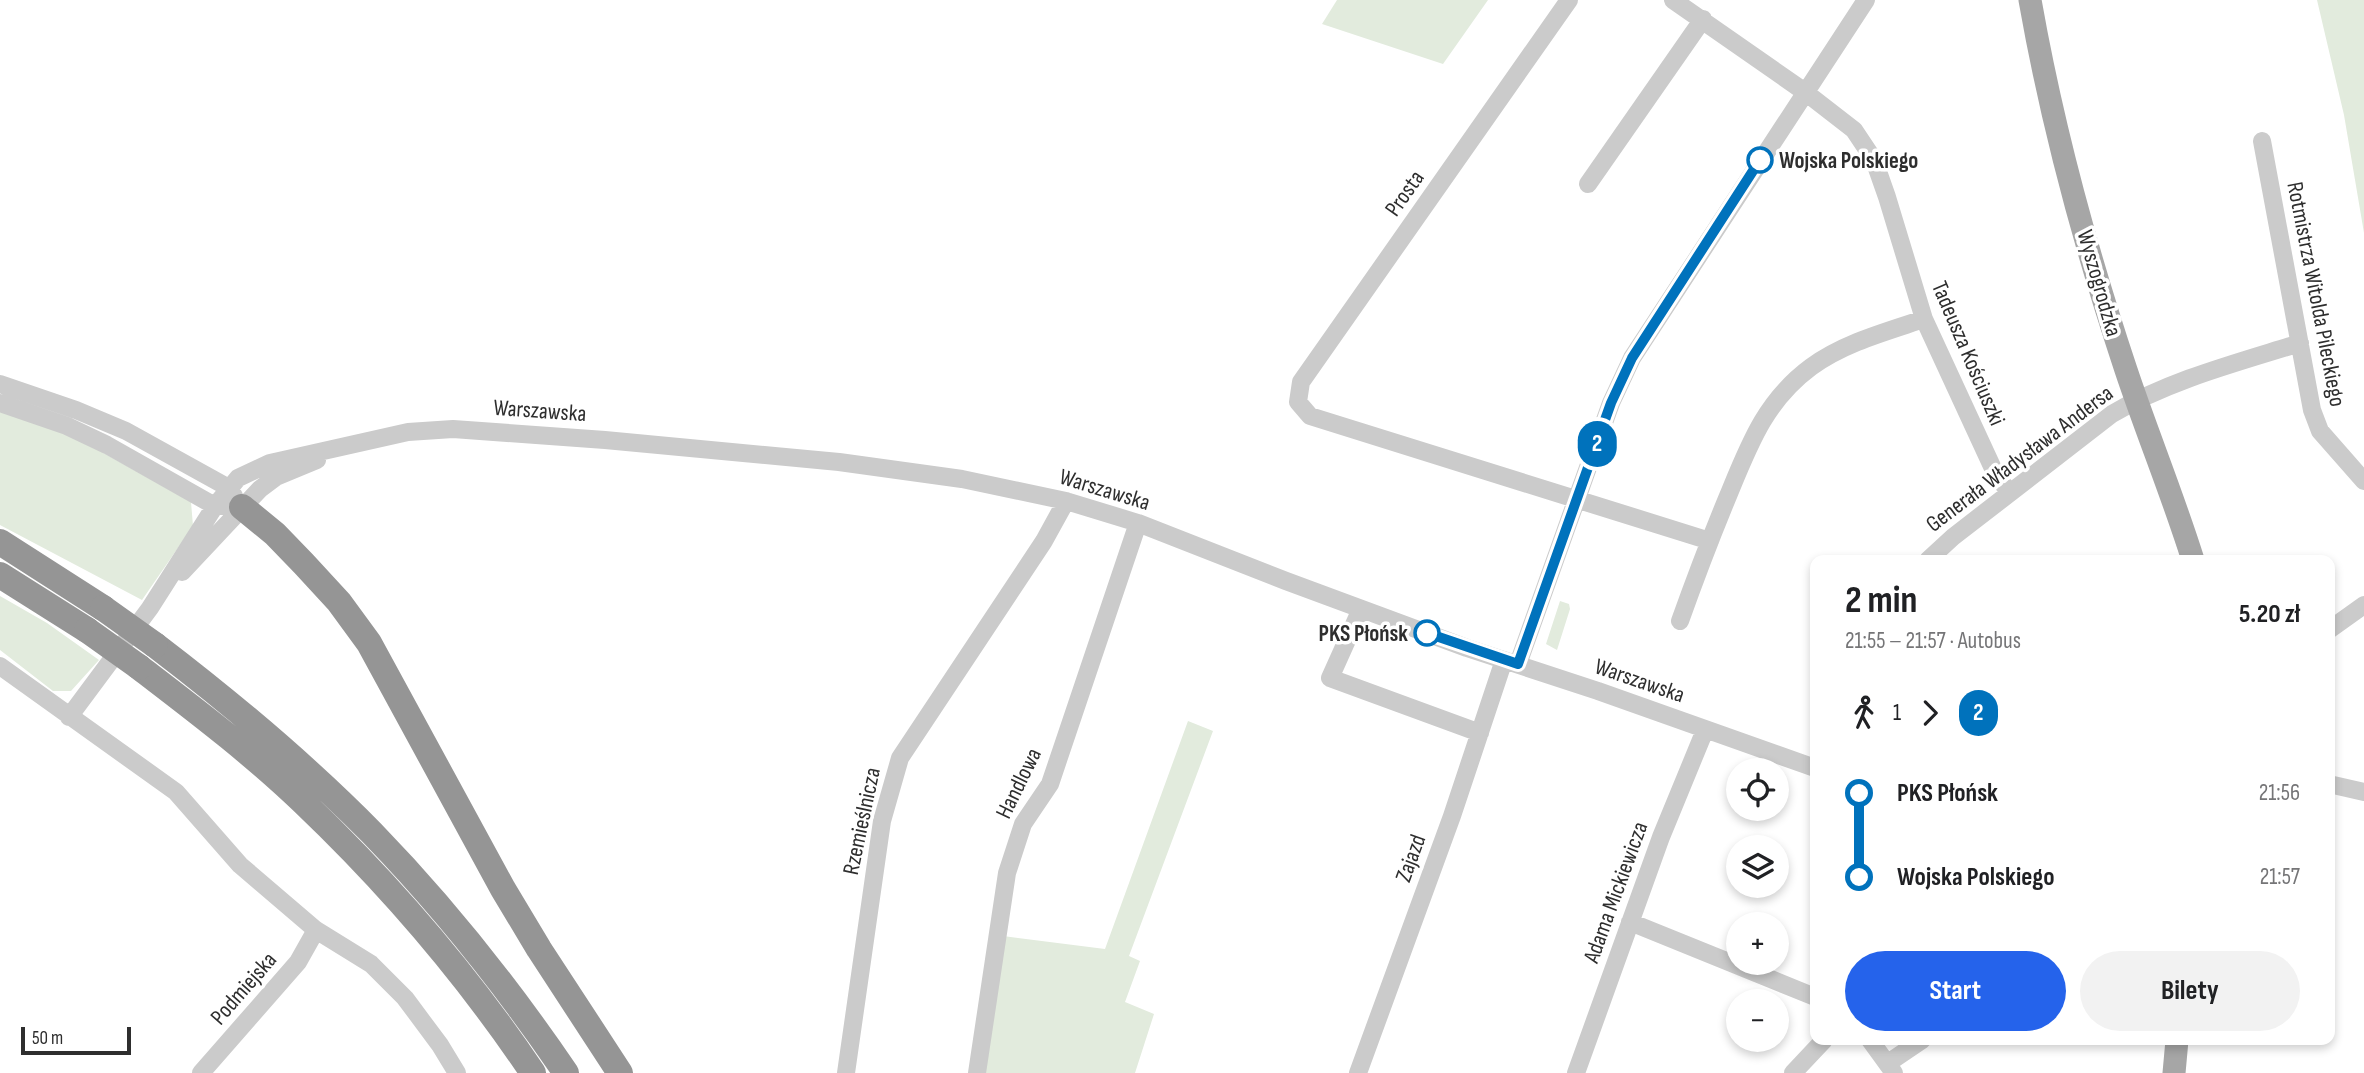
<!DOCTYPE html>
<html lang="pl">
<meta charset="utf-8">
<style>
:root{--surface:#fff;--page:#f2f2f2;--text:#202124;--muted:#757577;--accent:#2563eb}
body{margin:0;font-family:"Sofia Sans Condensed",sans-serif;background:var(--page);color:var(--text);height:100vh;display:flex;flex-direction:column;font-size:26px;white-space:nowrap}
*{box-sizing:border-box;margin:0}
p{font-size:23px;color:var(--muted)}
.icon{flex:none;width:38px;height:38px;fill:none;stroke:currentColor;stroke-width:2;stroke-linecap:round;stroke-linejoin:round}
.map{position:relative;flex:1;overflow:hidden}
.panel{position:absolute;left:1810px;top:555px;width:525px;height:490px;display:flex;flex-direction:column;background:var(--surface);border-radius:14px;box-shadow:0 4px 10px #0003}
.panel>*{flex:none}
.badge{padding:0 14px;border-radius:23px;font-size:24px;line-height:46px}
.controls{position:absolute;left:1726px;top:758px;display:grid;gap:14px}
.controls a{display:grid;place-items:center;width:63px;height:63px;border-radius:50%;background:var(--surface);box-shadow:0 4px 10px #0003;font-size:35px}
.scale{position:absolute;left:21px;bottom:18px;width:110px;box-sizing:border-box;padding-left:7px;border:4px solid #2e2e2e;border-top:0;font-size:19px;line-height:24px;white-space:nowrap;color:#2e2e2e;-webkit-text-stroke:5px #fff;paint-order:stroke}
.map>.badge{position:absolute;translate:-50% -50%;box-shadow:0 0 0 4px #fff}
.legs{display:flex;align-items:center;gap:10px;height:77px;padding:0 35px;font-size:23px}
.legs p{margin-inline-start:auto}
.headline{display:flex;align-items:center;justify-content:space-between;height:119px;padding:0 35px}
h1{font-size:38px;font-weight:700;line-height:52px}
.button{display:flex;gap:14px;margin-top:auto;padding:14px 35px}
.button a{flex:1;height:80px;border-radius:42px;background:var(--accent);color:#fff;font-size:28px;font-weight:700;line-height:80px;text-align:center}
.button a+a{background:var(--page);color:var(--text)}
ul{padding:0 35px;list-style:none}
li{display:flex;align-items:center;gap:24px;height:84px;font-size:26px}
li i{display:grid;place-items:center;width:10px;height:100%;margin:0 9px;background:currentColor}
li i::after{content:'';width:18px;height:18px;margin:-9px;border:5px solid;border-radius:50%;background:var(--surface)}
li p{margin-inline-start:auto}
li:first-child i{background:linear-gradient(#0000 50%,currentColor 0)}
li:last-child i{background:linear-gradient(currentColor 50%,#0000 0)}
.map>svg:first-child{display:block}
</style>
<div class="map">
<svg width="2364" height="1073" viewBox="0 0 2364 1073">
<rect width="100%" height="100%" fill="#fff"/>
<!-- green -->
<path fill="#e2ebdd" d="M 1337,0 L 1488,0 L 1443,64 L 1322,24 Z
M 2317,0 L 2364,0 L 2364,233 L 2344,115 Z
M 0,411 L 68,433 L 191,502 L 193,526 L 142,600 L 0,525 Z
M 0,596 L 47,623 L 99,660 L 71,691 L 53,691 L 0,650 Z
M 1560,601 L 1569,604 L 1570,609 L 1557,650 L 1546,644 Z
M 1188,721 L 1213,731 L 1129,956 L 1140,961 L 1125,1002 L 1154,1014 L 1135,1073 L 984,1073 L 1003,936 L 1105,949 Z"/>
<g fill="none" stroke-linecap="round" stroke-linejoin="round">
<!-- minor -->
<path stroke="#cbcbcb" stroke-width="18" d="M 1569,0 L 1301,382 L 1298,402 L 1310,416 L 1710,541
M 1673,0 L 1805,92 L 1854,130 L 1874,160 L 1887,197 L 1924,319 L 1996,475 L 2010,493
M 2262,141 L 2312,410 L 2320,431 L 2364,481
M 1588,184 L 1703,19
M 0,384 L 76,410 L 126,431 L 229,488 L 234,496
M 0,403 L 67,426 L 107,445 L 215,506 L 225,506
M 1928,560 L 1953,537 L 2112,414 C 2170,380 2236,363 2300,343
M 182,572 L 260,489 L 276,477 L 317,460
M 1361,609 L 1330,678 L 1480,733
M 1680,621 C 1695,579 1711,537 1728,496 C 1749,445 1765,401 1811,367 C 1844,343 1885,332 1924,319
M 2329,630 L 2364,605
M 1518,664 L 1611,403 L 1632,358 L 1866,0
M 0,666 L 176,792 L 240,865 L 316,930 L 371,964 L 405,998 L 440,1045 L 457,1073
M 69,717 L 150,608 L 215,506 L 238,478 L 270,463 L 408,432 L 453,429 L 605,440 L 839,462 L 962,479 L 1066,501 L 1138,523 L 1286,581 L 1467,648 L 1598,691 L 1815,768
M 2329,784 L 2364,792
M 1630,922 L 1815,997
M 1870,1040 L 1894,1073
M 1888,1063 L 1922,1040
M 201,1073 L 298,962 L 316,930
M 846,1073 L 882,821 L 900,758 L 1044,541 L 1066,501
M 977,1073 L 1007,873 L 1023,824 L 1050,784 L 1138,523
M 1358,1073 L 1452,816 L 1504,660
M 1576,1073 L 1661,837 L 1705,730
M 1793,1073 L 1824,1040"/>
<!-- major -->
<path stroke="#a6a6a6" stroke-width="23" d="M 2030,0 C 2052,125 2086,250 2126,370 C 2147,433 2173,496 2193,560
M 2174,1073 L 2177,1040"/>
<!-- highway -->
<path stroke="#959595" stroke-width="26" d="M 242,507 L 275,534 L 304,564 L 339,602 L 369,643 L 503,889 L 539,949 L 620,1073
M 0,542 L 103,608
M 0,575 L 87,630
M 155,645 C 231,703 305,765 372,833 C 444,907 508,988 566,1073
M 139,667 C 195,710 252,753 303,802 C 388,883 467,975 533,1073"/>
<!-- highway-bridge -->
<path stroke="#959595" stroke-width="26" d="M 103,608 L 155,645
M 87,630 L 139,667"/>
</g>
<g fill="none" stroke-linecap="round" stroke-linejoin="round">
<defs>
<path id="line-1" d="M 1427,633 L 1518,664 L 1611,403 L 1632,358 L 1760,160"/>
</defs>
<!-- line-1 casing -->
<use href="#line-1" stroke="#fff" stroke-width="16"/>
<!-- line-1 -->
<use href="#line-1" stroke="#0072bc" stroke-width="10"/>
</g>
<!-- markers -->
<g fill="#fff" stroke="#0072bc" stroke-width="3.5">
<circle cx="1760" cy="160" r="12"/>
<circle cx="1427" cy="633" r="12"/>
</g>
<g text-anchor="middle" stroke-width="7" stroke-linejoin="round" paint-order="stroke">
<!-- stop labels -->
<g font-size="23" font-weight="bold" fill="#2e2e2e" stroke="#fff" text-anchor="start">
<text x="1779" y="168">Wojska Polskiego</text>
<text x="1408" y="641" text-anchor="end">PKS Płońsk</text>
</g>
<!-- street labels -->
<g font-size="23" fill="#2e2e2e" stroke="#fff">
<text transform="translate(1404 193) rotate(-55)" y="8">Prosta</text>
<text transform="translate(2100 283) rotate(74)" y="8">Wyszogrodzka</text>
<text transform="translate(2317 294) rotate(79)" y="8">Rotmistrza Witolda Pileckiego</text>
<text transform="translate(1969 353) rotate(67)" y="8">Tadeusza Kościuszki</text>
<text transform="translate(540 410) rotate(4)" y="8">Warszawska</text>
<text transform="translate(2019 458) rotate(-37)" y="8">Generała Władysława Andersa</text>
<text transform="translate(1105 489) rotate(17)" y="8">Warszawska</text>
<text transform="translate(1640 680) rotate(19)" y="8">Warszawska</text>
<text transform="translate(1018 783) rotate(-64)" y="8">Handlowa</text>
<text transform="translate(861 821) rotate(-78)" y="8">Rzemieślnicza</text>
<text transform="translate(1410 858) rotate(-70)" y="8">Zajazd</text>
<text transform="translate(1615 892) rotate(-70)" y="8">Adama Mickiewicza</text>
<text transform="translate(243 988) rotate(-49)" y="8">Podmiejska</text>
</g>
</g>
</svg>
<div class="controls">
<a><svg class="icon" aria-label="locate" viewBox="0 0 24 24"><circle cx="12" cy="12" r="6"/><path d="M12 2v4M12 18v4M2 12h4M18 12h4"/></svg></a>
<a><svg class="icon" aria-label="layers" viewBox="0 0 24 24"><path d="M12 4l9 5-9 5-9-5zM3 14l9 5 9-5"/></svg></a>
<a>+</a>
<a>−</a>
</div>
<div class="scale">50 m</div>
<b class="badge" style="left:1597px;top:444px;background:#0072bc;color:#fff">2</b>
<section class="panel">
<div class="headline"><div><h1>2 min</h1><p>21:55 – 21:57 · Autobus</p></div><b>5.20 zł</b></div>
<div class="legs"><svg class="icon" aria-label="walk" viewBox="0 0 24 24"><circle cx="13" cy="4" r="2"/><path d="M13 8l-2 6 4 7M11 14l-3 7M7 12l3-4h3l4 4"/></svg>1<svg class="icon" aria-label="forward" viewBox="0 0 24 24"><path d="M9 5l7 7-7 7"/></svg><b class="badge" style="background:#0072bc;color:#fff">2</b></div>
<ul>
<li><i style="color:#0072bc"></i><b>PKS Płońsk</b><p>21:56</p></li>
<li><i style="color:#0072bc"></i><b>Wojska Polskiego</b><p>21:57</p></li>
</ul>
<div class="button"><a>Start</a><a>Bilety</a></div>
</section>
</div>
